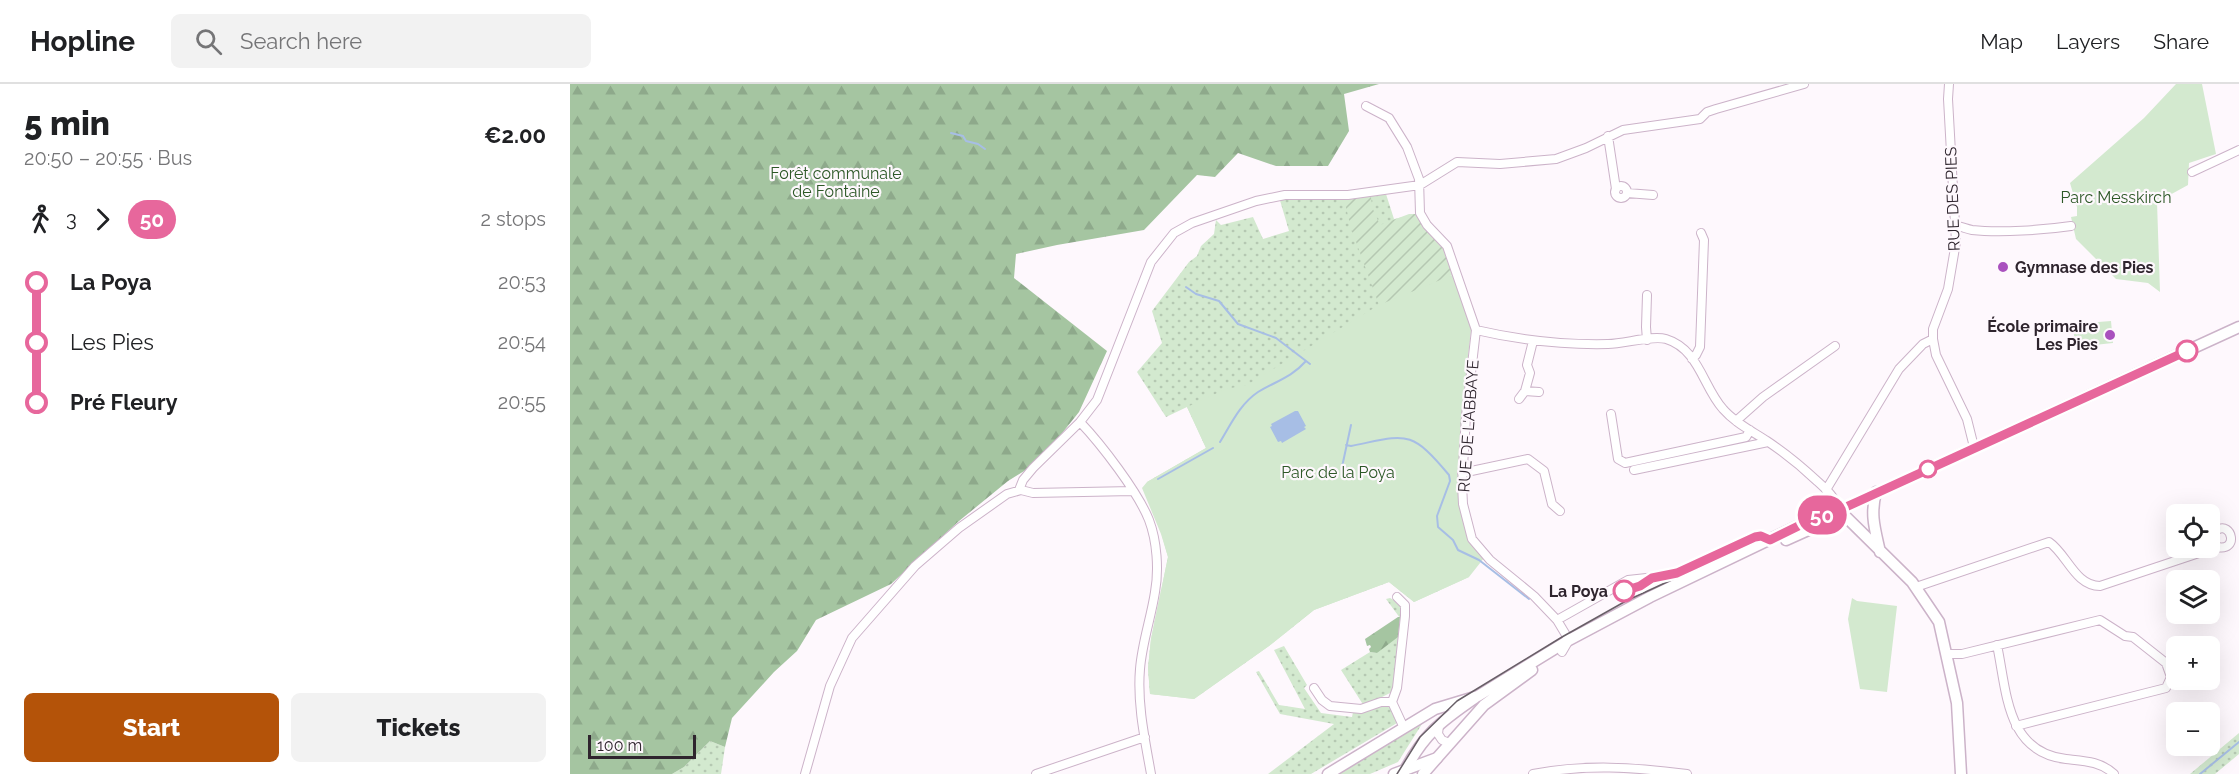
<!DOCTYPE html>
<meta charset="utf-8">
<style>
:root{--surface:#fff;--page:#f2f2f2;--text:#202124;--muted:#757577;--line:#e0e0e0;--accent:#b45309}
body{margin:0;font-family:Raleway,sans-serif;background:var(--page);color:var(--text);height:100vh;display:flex;flex-direction:column;font-size:22px;white-space:nowrap}
*{box-sizing:border-box;margin:0}
p{font-size:20px;color:var(--muted)}
.icon{flex:none;width:33px;height:33px;fill:none;stroke:currentColor;stroke-width:2;stroke-linecap:round;stroke-linejoin:round}
.map{position:relative;flex:1;overflow:hidden}
.side{display:flex;flex-direction:column;background:var(--surface);width:570px}
.side>*{flex:none}
.badge{padding:0 12px;border-radius:20px;font-size:21px;line-height:39px}
.controls{position:absolute;left:1596px;top:420px;display:grid;gap:12px}
.controls a{display:grid;place-items:center;width:54px;height:54px;border-radius:9px;background:var(--surface);box-shadow:0 6px 24px #0002;font-size:30px}
.scale{position:absolute;left:18px;bottom:15px;width:108px;box-sizing:border-box;padding-left:6px;border:3px solid #2f252e;border-top:0;font-size:16px;line-height:21px;white-space:nowrap;color:#2f252e;-webkit-text-stroke:4px #fef8fd;paint-order:stroke}
.map>.badge{position:absolute;translate:-50% -50%;box-shadow:0 0 0 3px #fff}
.legs{display:flex;align-items:center;gap:9px;height:66px;padding:0 24px;font-size:20px}
.legs p{margin-inline-start:auto}
.headline{display:flex;align-items:center;justify-content:space-between;height:102px;padding:0 24px}
h1{font-size:33px;font-weight:800;line-height:45px}
.action{display:flex;gap:12px;margin-top:auto;padding:12px 24px}
.action a{flex:1;height:69px;border-radius:9px;background:var(--accent);color:#fff;font-size:24px;font-weight:800;line-height:69px;text-align:center}
.action a+a{background:var(--page);color:var(--text)}
ul{padding:0 24px;list-style:none}
li{display:flex;align-items:center;gap:21px;height:60px;font-size:22px}
li i{display:grid;place-items:center;width:9px;height:100%;margin:0 8px;background:currentColor}
li i::after{content:'';width:15px;height:15px;margin:-8px;border:4px solid;border-radius:50%;background:var(--surface)}
li p{margin-inline-start:auto}
li:first-child i{background:linear-gradient(#0000 50%,currentColor 0)}
li:last-child i{background:linear-gradient(currentColor 50%,#0000 0)}
header{display:flex;align-items:center;gap:36px;box-sizing:border-box;height:84px;padding:0 30px;background:var(--surface);border-bottom:2px solid var(--line)}
header strong{font-size:28px}
nav{display:flex;gap:33px;margin-inline-start:auto;font-size:21px}
.search{width:420px;height:54px;background:var(--page);display:flex;align-items:center;gap:15px;box-sizing:border-box;padding:0 21px;border-radius:9px;color:var(--muted);font-size:22px}
main{display:flex;flex:1;min-height:0}
.map>svg:first-child{display:block}
</style>
<header>
<strong>Hopline</strong>
<div class="search"><svg class="icon" aria-label="search" viewBox="0 0 24 24"><circle cx="10" cy="10" r="6"/><path d="M15 15l6 6"/></svg>Search here</div>
<nav><a>Map</a><a>Layers</a><a>Share</a></nav>
</header>
<main>
<section class="side">
<div class="headline"><div><h1>5 min</h1><p>20:50 – 20:55 · Bus</p></div><b>€2.00</b></div>
<div class="legs"><svg class="icon" aria-label="walk" viewBox="0 0 24 24"><circle cx="13" cy="4" r="2"/><path d="M13 8l-2 6 4 7M11 14l-3 7M7 12l3-4h3l4 4"/></svg>3<svg class="icon" aria-label="forward" viewBox="0 0 24 24"><path d="M9 5l7 7-7 7"/></svg><b class="badge" style="background:#e7679c;color:#fff">50</b><p>2 stops</p></div>
<ul>
<li><i style="color:#e7679c"></i><b>La Poya</b><p>20:53</p></li>
<li><i style="color:#e7679c"></i><span>Les Pies</span><p>20:54</p></li>
<li><i style="color:#e7679c"></i><b>Pré Fleury</b><p>20:55</p></li>
</ul>
<div class="action"><a>Start</a><a>Tickets</a></div>
</section>
<div class="map">
<svg width="1669" height="690" viewBox="0 0 1669 690">
<defs>
<pattern id="grass-dots" width="8" height="8" patternUnits="userSpaceOnUse" patternTransform="scale(1.5)"><rect width="8" height="8" fill="#d3e9cf"/><path d="M2 2h.1M6 6h.1" fill="none" stroke="#b5c8b2" stroke-width="1.8" stroke-linecap="round"/></pattern>
<pattern id="forest-firs" width="22" height="20" patternUnits="userSpaceOnUse" patternTransform="scale(1.5)"><rect width="22" height="20" fill="#a5c5a1"/><path d="M5 1l3.5 6h-7zM16 11l3.5 6h-7z" fill="#8ea98b"/></pattern>
<pattern id="garden-furrows" width="10" height="10" patternUnits="userSpaceOnUse" patternTransform="scale(1.5)"><rect width="10" height="10" fill="#d3e9cf"/><path d="M-1 1l2-2M0 10L10 0M9 11l2-2" fill="none" stroke="#b5c8b2"/></pattern>
</defs>
<rect width="100%" height="100%" fill="#fef8fd"/>
<!-- grass -->
<path fill="url(#grass-dots)" d="M 816,110 L 824,135 L 847,130 L 859,148 L 902,237 L 894,300 L 889,418 L 898,450 L 899,493 L 844,518 L 819,498 L 744,526 L 699,562 L 624,615 L 580,610 L 578,584 L 581,555 L 598,473 L 577,398 L 636,364 L 617,323 L 596,333 L 567,288 L 592,259 L 582,227 L 619,178 L 627,172 L 631,162 L 644,150 L 646,136 L 651,141 L 683,133 L 693,155 L 719,147 L 709,113 L 752,115 Z
M 820,514 L 831,520 L 833,526 L 823,606 L 820,609 L 794,622 L 771,586 L 800,568 L 807,569 L 830,534 L 816,515 Z
M 714,562 L 737,601 L 734,604 L 751,629 L 782,633 L 783,628 C 798,631 807,619 822,624 L 827,639 L 741,690 L 698,690 L 764,640 L 710,630 L 686,588 L 689,587 L 709,621 L 735,625 L 704,566 Z
M 852,640 L 828,678 L 800,690 L 767,690 L 848,641 Z
M 1669,649 L 1669,670 L 1645,690 L 1620,690 Z
M 140,657 L 155,663 L 151,690 L 102,690 L 114,683 Z"/>
<!-- forest -->
<path fill="url(#forest-firs)" d="M 0,0 L 809,0 L 774,10 L 779,47 L 758,82 L 706,82 L 668,69 L 645,93 L 627,91 L 574,146 L 487,161 L 446,170 L 444,194 L 537,267 L 509,328 L 469,378 L 438,397 L 389,437 L 321,500 L 246,536 L 227,567 L 204,588 L 162,634 L 155,663 L 140,657 L 114,683 L 102,690 L 0,690 Z
M 828,533 L 830,533 L 828,553 L 807,569 L 800,568 L 799,565 L 801,563 L 800,561 L 797,562 L 795,555 Z"/>
<!-- park -->
<path fill="#d3e9cf" d="M 1606,0 L 1632,0 L 1646,70 L 1619,79 L 1618,101 L 1587,118 L 1590,208 L 1578,199 L 1546,195 L 1506,155 L 1501,133 L 1507,132 L 1507,123 L 1500,99 L 1574,34 Z
M 885,190 L 902,237 L 890,344 L 889,418 L 898,450 L 914,474 L 899,493 L 844,518 L 819,498 L 744,526 L 699,562 L 624,615 L 580,610 L 578,584 L 581,555 L 598,473 L 591,450 L 572,404 L 577,398 L 636,364 L 617,323 L 656,305 L 677,301 L 809,221 Z
M 1541,237 L 1543,259 L 1505,263 L 1503,240 Z
M 1282,514 L 1287,517 L 1327,522 L 1317,608 L 1290,605 L 1278,535 Z"/>
<!-- garden -->
<path fill="url(#garden-furrows)" d="M 801,113 L 802,123 L 810,141 L 839,130 L 847,130 L 859,148 L 872,159 L 885,190 L 809,221 L 781,144 L 774,115 Z"/>
<!-- water -->
<path fill="#a7bee5" d="M 725,327 L 728,327 L 736,342 L 734,343 L 736,345 L 712,359 L 711,357 L 708,358 L 700,343 L 702,342 L 701,340 Z"/>
<g fill="none" stroke-linecap="round" stroke-linejoin="round">
<!-- stream -->
<path stroke="#a7bee5" stroke-width="2" d="M 381,49 L 393,52 L 396,57 L 408,60 L 415,65
M 616,203 L 626,210 L 649,217 L 668,240 L 706,254 L 740,280
M 650,358 C 661,340 670,320 688,308 C 706,297 721,294 736,277
M 776,361 L 781,362 C 836,351 840,344 879,391 L 880,397 L 867,432 L 868,443 L 883,456 L 888,466 L 909,476 L 959,515
M 772,383 L 781,341
M 588,395 L 643,364
M 1630,690 L 1669,658"/>
<defs>
<path id="minor" d="M 1379,0 L 1378,15 L 1386,158 L 1378,205 L 1363,245 L 1363,255 L 1366,271 L 1397,335 L 1404,363
M 796,22 L 819,34 L 837,63 L 849,95 L 850,129 L 857,141 L 877,162 L 906,246 L 896,332 L 892,400 L 893,420 L 902,455 L 920,476 L 964,512 L 987,536 L 999,556 L 992,568
M 1038,52 L 1046,105
M 1622,88 L 1669,66
M1045 108a6 6 0 1 1 12 0a6 6 0 1 1-12 0Z
M 1057,109 L 1083,111
M 1385,142 C 1391,142 1396,145 1402,146 C 1430,149 1474,146 1501,142
M 1077,211 L 1076,243 L 1077,256
M 906,246 C 949,256 993,261 1038,260 C 1054,260 1082,251 1096,255 C 1129,265 1133,303 1153,325 C 1165,339 1182,347 1197,357 C 1215,369 1231,382 1247,397 C 1257,406 1265,413 1269,426
M 963,257 L 957,281 L 960,289 L 955,307 L 969,308
M 1122,275 L 1126,271 L 1130,263 L 1134,156 L 1131,149
M 949,315 L 955,307
M 1041,330 L 1048,375 L 1055,379 L 1176,353 L 1180,346
M 1166,337 L 1193,313 L 1265,262
M 510,338 C 531,360 568,408 579,436 C 587,457 589,486 585,508 C 581,534 572,559 570,585 C 567,620 575,656 581,690
M 1064,386 L 1198,358
M 892,389 L 958,375 L 974,387 L 982,420 L 990,427
M 449,406 L 453,396 L 463,384 L 510,338 L 527,316 L 581,178 L 604,149 L 622,139 L 686,117 L 715,111 L 778,111 L 850,101 L 887,78 L 930,80 L 986,75 L 1016,64 L 1053,46 L 1130,35 L 1137,28 L 1146,25 L 1234,0
M 1256,406 L 1329,285 L 1353,260 L 1363,255
M 1346,503 L 1479,458 C 1497,470 1505,502 1530,502 L 1647,463 C 1669,468 1662,437 1647,446 C 1640,450 1642,458 1647,463
M 987,536 L 1058,496 L 1095,492 L 1107,489 L 1185,453 L 1191,452 L 1200,456
M 1427,561 C 1437,608 1436,668 1496,675 C 1514,677 1530,677 1544,690
M 1377,570 L 1392,570 L 1530,536 L 1555,552 L 1563,553 L 1596,579 L 1601,593 L 1596,604 L 1446,642
M 744,604 L 752,616 L 760,622 L 791,625 L 811,618 L 822,618 L 834,644
M 822,618 L 827,604 L 835,532 L 835,521 L 827,513
M 869,641 L 868,650 L 872,656 L 879,659
M 235,690 L 260,602 L 282,554 L 345,482 L 389,444 L 437,410 L 451,406 L 463,409 L 563,407
M 466,690 L 575,653
M 963,690 C 1016,680 1063,683 1117,690"/>
<path id="tertiary" d="M 833,690 C 853,651 870,638 905,614
M 853,690 L 867,674"/>
<path id="secondary" d="M 1306,408 C 1300,431 1305,445 1310,468
M 1269,426 L 1342,498 L 1369,538 L 1387,619 L 1391,690
M 1216,456 L 1265,434 L 1269,426
M 758,690 L 865,625 L 908,612 L 999,556 L 1080,513 L 1257,428 L 1269,426 L 1287,418 L 1669,243
M 824,690 L 867,674 L 914,621 L 962,586"/>
</defs>
<!-- minor casing -->
<use href="#minor" stroke="#ccb3c9" stroke-width="10"/>
<!-- tertiary casing -->
<use href="#tertiary" stroke="#ccb3c9" stroke-width="13"/>
<!-- secondary casing -->
<use href="#secondary" stroke="#ccb3c9" stroke-width="13"/>
<!-- minor -->
<use href="#minor" stroke="#fff" stroke-width="8"/>
<!-- tertiary -->
<use href="#tertiary" stroke="#fff" stroke-width="10"/>
<!-- secondary -->
<use href="#secondary" stroke="#fff" stroke-width="10"/>
<!-- tram -->
<path stroke="#685f67" stroke-width="1.5" d="M 827,690 L 850,653 L 887,617 L 992,553 L 1056,517 L 1177,461"/>
</g>
<g fill="none" stroke-linecap="round" stroke-linejoin="round">
<defs>
<path id="line-1" d="M 1054,507 L 1070,502 L 1082,494 L 1107,489 L 1185,453 L 1191,452 L 1200,456 L 1257,428 L 1269,426 L 1287,418 L 1617,267"/>
</defs>
<!-- line-1 casing -->
<use href="#line-1" stroke="#fff" stroke-width="14"/>
<!-- line-1 -->
<use href="#line-1" stroke="#e7679c" stroke-width="9"/>
</g>
<!-- markers -->
<g fill="#a951be" stroke="#fef8fd" stroke-width="2">
<circle cx="1433" cy="183" r="6"/>
<circle cx="1540" cy="251" r="6"/>
</g>
<g fill="#fff" stroke="#e7679c" stroke-width="3">
<circle cx="1617" cy="267" r="10"/>
<circle cx="1358" cy="385" r="8"/>
<circle cx="1054" cy="507" r="10"/>
</g>
<g text-anchor="middle" stroke-width="4.5" stroke-linejoin="round" paint-order="stroke">
<!-- park labels -->
<g font-size="16" fill="#2d5827" stroke="#fef8fd">
<text x="266" y="95">Forêt communale<tspan x="266" dy="18">de Fontaine</tspan></text>
<text x="1546" y="119">Parc Messkirch</text>
<text x="768" y="394">Parc de la Poya</text>
</g>
<!-- street labels -->
<g font-size="16" fill="#2f252e" stroke="#fef8fd">
<text transform="translate(1382 115) rotate(-92)" y="6">RUE DES PIES</text>
<text transform="translate(898 342) rotate(-86)" y="6">RUE DE L'ABBAYE</text>
</g>
<!-- poi labels -->
<g font-size="16" font-weight="bold" fill="#2f252e" stroke="#fef8fd" text-anchor="start">
<text x="1445" y="189">Gymnase des Pies</text>
<text x="1528" y="248" text-anchor="end">École primaire<tspan x="1528" dy="18">Les Pies</tspan></text>
</g>
<!-- stop labels -->
<g font-size="16" font-weight="bold" fill="#2f252e" stroke="#fef8fd" text-anchor="end">
<text x="1038" y="513">La Poya</text>
</g>
</g>
</svg>
<div class="controls">
<a><svg class="icon" aria-label="locate" viewBox="0 0 24 24"><circle cx="12" cy="12" r="6"/><path d="M12 2v4M12 18v4M2 12h4M18 12h4"/></svg></a>
<a><svg class="icon" aria-label="layers" viewBox="0 0 24 24"><path d="M12 4l9 5-9 5-9-5zM3 14l9 5 9-5"/></svg></a>
<a>+</a>
<a>−</a>
</div>
<div class="scale">100 m</div>
<b class="badge" style="left:1252px;top:431px;background:#e7679c;color:#fff">50</b>
</div>
</main>
